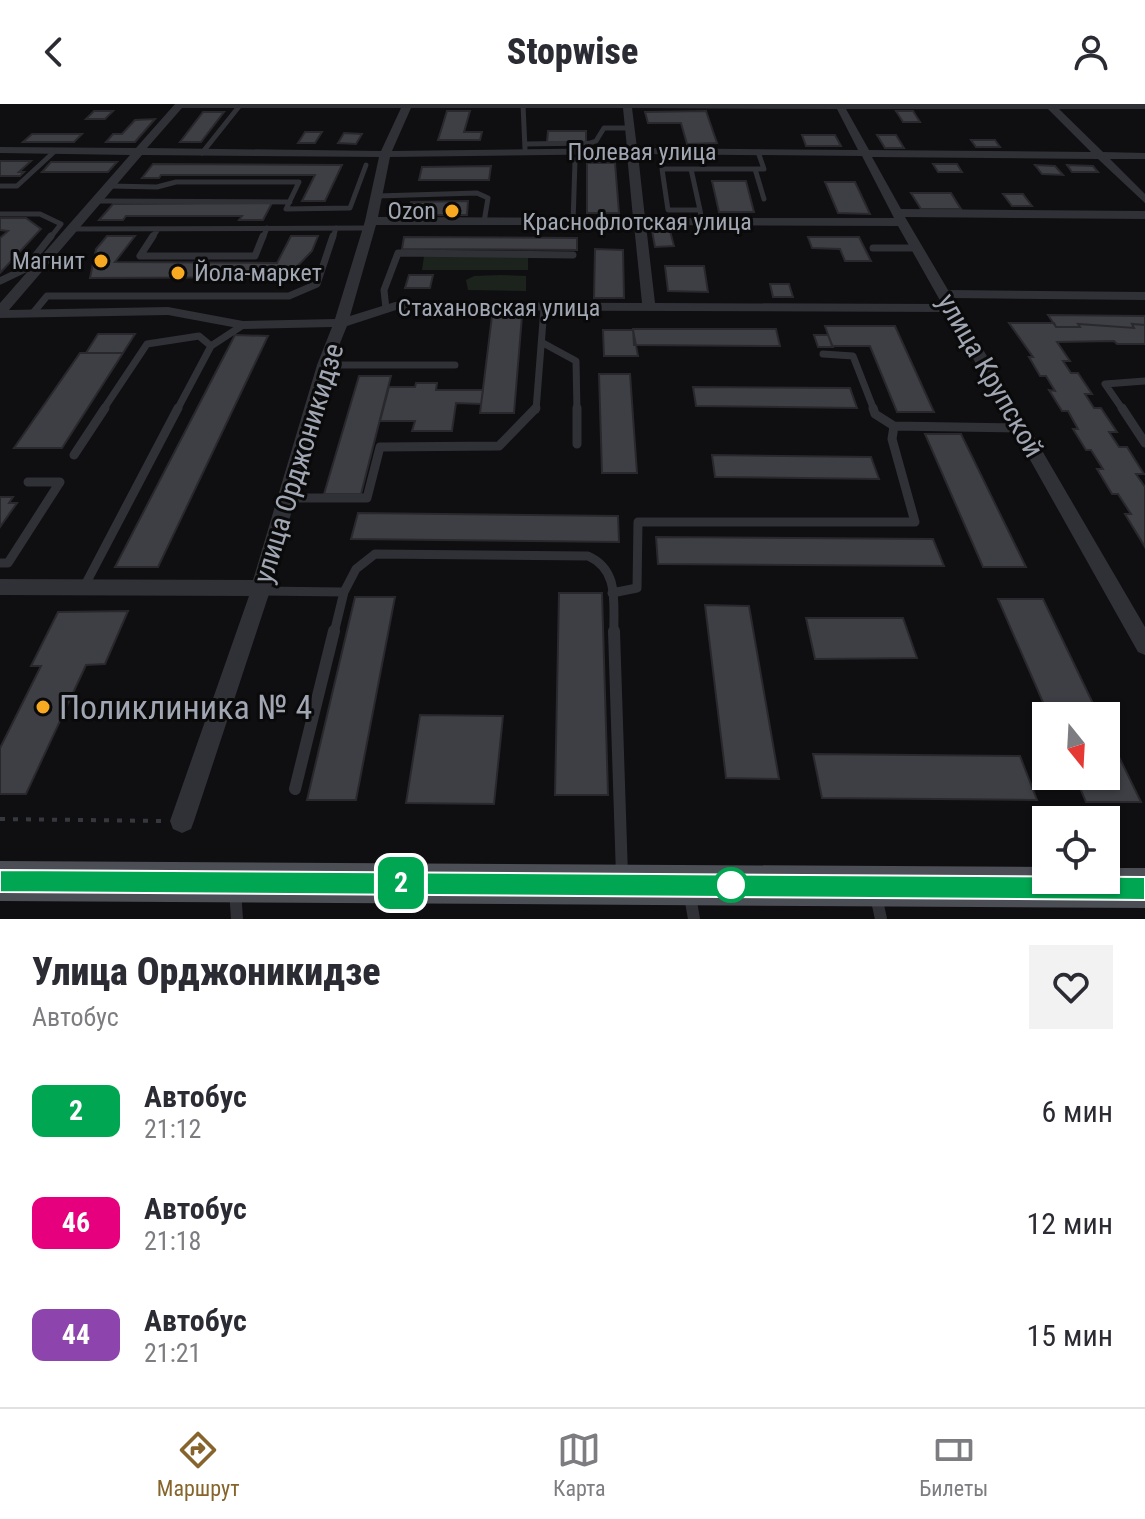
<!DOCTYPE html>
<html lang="ru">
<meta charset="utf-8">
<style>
:root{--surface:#fff;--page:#f2f2f3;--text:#2b2b33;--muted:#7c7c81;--line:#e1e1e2;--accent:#86642b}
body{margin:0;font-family:"Roboto Condensed",sans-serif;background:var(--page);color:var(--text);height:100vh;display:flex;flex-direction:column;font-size:30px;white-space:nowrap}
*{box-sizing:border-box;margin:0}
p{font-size:26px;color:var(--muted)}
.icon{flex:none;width:44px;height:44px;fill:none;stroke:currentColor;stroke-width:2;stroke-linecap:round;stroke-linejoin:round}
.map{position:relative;height:815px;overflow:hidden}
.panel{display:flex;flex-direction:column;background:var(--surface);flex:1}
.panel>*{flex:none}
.badge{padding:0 16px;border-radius:12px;font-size:28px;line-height:52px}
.needle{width:52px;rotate:162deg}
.buttons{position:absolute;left:1032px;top:598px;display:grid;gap:16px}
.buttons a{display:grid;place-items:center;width:88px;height:88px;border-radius:0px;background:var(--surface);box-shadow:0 2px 6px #0004;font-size:40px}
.map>.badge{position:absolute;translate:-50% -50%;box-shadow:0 0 0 4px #fff}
.round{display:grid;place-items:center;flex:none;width:84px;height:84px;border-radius:0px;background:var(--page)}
.headline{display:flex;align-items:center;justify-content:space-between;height:136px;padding:0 32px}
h1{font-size:38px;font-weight:800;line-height:60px}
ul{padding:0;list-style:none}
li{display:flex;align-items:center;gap:24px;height:112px;padding:0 32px}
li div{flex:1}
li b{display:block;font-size:30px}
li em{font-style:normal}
li .badge{min-width:88px;font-weight:700;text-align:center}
header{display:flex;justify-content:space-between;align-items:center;height:104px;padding:0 32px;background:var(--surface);font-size:36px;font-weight:800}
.tab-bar{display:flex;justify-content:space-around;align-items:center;height:112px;border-top:2px solid var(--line);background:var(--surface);font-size:22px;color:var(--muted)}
.tab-bar a{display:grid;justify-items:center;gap:4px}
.tab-bar .on{color:var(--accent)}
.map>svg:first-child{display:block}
</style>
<header><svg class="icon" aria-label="back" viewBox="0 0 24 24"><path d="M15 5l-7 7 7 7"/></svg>Stopwise<svg class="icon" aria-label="person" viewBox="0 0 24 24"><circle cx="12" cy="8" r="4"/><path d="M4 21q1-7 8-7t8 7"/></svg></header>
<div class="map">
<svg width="1145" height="815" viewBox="0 0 1145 815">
<rect width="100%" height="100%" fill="#0f0f11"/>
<!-- green -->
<path fill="#1b231c" d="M 424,152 L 528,152 L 528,166 L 422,166 Z
M 501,171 L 526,172 L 526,187 L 468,186 L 466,176 L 474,172 Z"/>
<!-- building -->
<path fill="#3e3f44" stroke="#29292d" stroke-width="2" d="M 94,7 L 113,7 L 105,15 L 86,15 Z
M 447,7 L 470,7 L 464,28 L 482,28 L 480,36 L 438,36 Z
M 706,7 L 717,39 L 687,40 L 681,19 L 648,19 L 645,8 Z
M 896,7 L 913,7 L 920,18 L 903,18 Z
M 203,8 L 224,8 L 201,38 L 180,38 Z
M 155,15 L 135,38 L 106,38 L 113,30 L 122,30 L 135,16 Z
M 548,27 L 586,27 L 586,38 L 547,38 Z
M 305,28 L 322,28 L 315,39 L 298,39 Z
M 344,29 L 362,30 L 356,40 L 338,39 Z
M 32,30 L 82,30 L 74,38 L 23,38 Z
M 802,31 L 835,31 L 841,42 L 806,42 Z
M 877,31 L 896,31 L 904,44 L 885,44 Z
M 971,36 L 995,36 L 1000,43 L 976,43 Z
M 0,57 L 31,57 L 19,68 L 24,68 L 20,72 L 0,72 Z
M 51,58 L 117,58 L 108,68 L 42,68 Z
M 587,59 L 615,59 L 619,109 L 587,109 Z
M 153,60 L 342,61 L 325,97 L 302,97 L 315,71 L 161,71 L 159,74 L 142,74 Z
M 933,60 L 957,60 L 962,68 L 938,68 Z
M 1035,61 L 1055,62 L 1063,71 L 1042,70 Z
M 1067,61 L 1093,62 L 1098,68 L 1072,68 Z
M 491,62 L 489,76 L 419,76 L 422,63 Z
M 712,77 L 746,77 L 754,108 L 719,108 Z
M 825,78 L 855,78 L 870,110 L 838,109 Z
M 911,89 L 951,89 L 961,105 L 921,105 Z
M 1003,90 L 1023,90 L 1032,102 L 1012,102 Z
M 468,97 L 467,111 L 408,111 L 411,98 Z
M 272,99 L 263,116 L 239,116 L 242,112 L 126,112 L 123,116 L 99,116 L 113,100 Z
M 0,114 L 26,114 L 41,125 L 0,169 L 0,134 L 8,127 L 0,126 Z
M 652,127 L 670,127 L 674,142 L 655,143 Z
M 107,132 L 135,132 L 115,158 L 277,159 L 291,132 L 318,132 L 312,147 L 287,173 L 90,174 L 96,145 Z
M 404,133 L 577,134 L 577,146 L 402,145 Z
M 808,133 L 859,133 L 871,157 L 845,157 L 840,145 L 812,144 Z
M 595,145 L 623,146 L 624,194 L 594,194 Z
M 665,162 L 704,162 L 708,188 L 668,187 Z
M 409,171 L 433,171 L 430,184 L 405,184 Z
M 770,180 L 789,180 L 793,193 L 773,193 Z
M 1048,211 L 1145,212 L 1145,221 L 1132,220 L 1134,224 L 1078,220 L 1080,223 L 1056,223 Z
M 492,212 L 522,212 L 514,309 L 480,309 Z
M 1009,219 L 1054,219 L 1056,223 L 1080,223 L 1078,220 L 1134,224 L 1132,220 L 1145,221 L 1145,240 L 1117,240 L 1114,237 L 1057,238 L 1070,257 L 1063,257 L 1071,269 L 1078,269 L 1092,290 L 1085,290 L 1094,304 L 1101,304 L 1117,328 L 1109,328 L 1119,343 L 1127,343 L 1144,370 L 1136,370 L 1145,383 L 1145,443 L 1125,410 L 1131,410 L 1118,390 L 1112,390 L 1097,365 L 1103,365 L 1091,346 L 1086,346 L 1073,325 L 1078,325 L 1068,307 L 1062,307 L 1049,286 L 1055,287 L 1046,272 L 1040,272 L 1029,253 L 1033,253 Z
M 825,222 L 895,222 L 934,308 L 897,308 L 870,242 L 832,242 Z
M 633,225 L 776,225 L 780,242 L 634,241 Z
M 603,226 L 633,226 L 638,252 L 604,252 Z
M 98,230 L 135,230 L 123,249 L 86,249 Z
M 235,231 L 268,232 L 158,463 L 115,463 Z
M 814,231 L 828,231 L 833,243 L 818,243 Z
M 80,249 L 123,249 L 62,344 L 14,344 Z
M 599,270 L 630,270 L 637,369 L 602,369 Z
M 359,272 L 391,272 L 361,390 L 324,390 Z
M 416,279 L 437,279 L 436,286 L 483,286 L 481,300 L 456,299 L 452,327 L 412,327 L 415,317 L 380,317 L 389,283 L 415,283 Z
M 693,283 L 850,284 L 857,304 L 696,302 Z
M 925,330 L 961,330 L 1026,463 L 983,463 Z
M 712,351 L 871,353 L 879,375 L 715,373 Z
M 0,393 L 13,393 L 9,399 L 17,399 L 0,423 Z
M 358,409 L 618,412 L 619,438 L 351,435 Z
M 656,433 L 933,435 L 944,462 L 658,460 Z
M 559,489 L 602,489 L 608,691 L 555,691 Z
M 355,493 L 395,493 L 356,696 L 307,696 Z
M 998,495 L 1043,495 L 1099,612 L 1049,612 Z
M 705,501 L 749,502 L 779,675 L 726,674 Z
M 128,507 L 105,560 L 86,561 L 26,690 L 0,690 L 0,644 L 41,562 L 31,562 L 58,508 Z
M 806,514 L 903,514 L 917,554 L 815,555 Z
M 420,611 L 503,612 L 494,700 L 406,699 Z
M 1106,626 L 1141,698 L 1086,698 L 1075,672 L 1106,672 Z
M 813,650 L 1020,652 L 1037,696 L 822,694 Z"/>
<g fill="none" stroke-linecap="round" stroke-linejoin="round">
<!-- path -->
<path stroke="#36383d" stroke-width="4" stroke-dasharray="5 8" stroke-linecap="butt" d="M 0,715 L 162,717"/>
<!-- service-far3 -->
<path stroke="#303136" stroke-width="5" d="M 523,1 L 525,45
M 525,40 L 590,39 L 596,37 L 604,24 L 629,24
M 202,49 L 241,0
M 691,65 L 700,106
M 755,65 L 764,95
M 0,82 L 17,82 L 55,47
M 110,82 L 157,83 L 176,78 L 299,78 L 286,105 L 350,104 L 366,61
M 377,92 L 477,89 L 488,94 L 484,118
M 97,97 L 290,98
M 0,110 L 40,110 L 61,120 L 50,134
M 573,119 L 575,57 L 579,52 L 632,53
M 702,119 L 700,106 L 668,106 L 662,65 L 764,65 L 758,48
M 72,125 L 369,124
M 152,134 L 158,125
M 263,134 L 267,124
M 333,134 L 336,124"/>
<!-- service-far2 -->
<path stroke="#303136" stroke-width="7" d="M 153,132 L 140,152 L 255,152 L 263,132
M 873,144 L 918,144
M 0,177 L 25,165 L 51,132
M 386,205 L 384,186 L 398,149 L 573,151
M 33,209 L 47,192 L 289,192 L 317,180 L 333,132
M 543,239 L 576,257 L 577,306
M 823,250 L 853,252 L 874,306
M 324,261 L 455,261
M 103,306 L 147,240 L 199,232 L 211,242
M 177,306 L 211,242 L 243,221
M 536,306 L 544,204
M 1123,306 L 1105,280 L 1145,277"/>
<!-- service-far1 -->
<path stroke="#303136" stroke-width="9" d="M 577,304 L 577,340
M 873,304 L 875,310 L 894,322
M 1122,304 L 1145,339
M 74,351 L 105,304
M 286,394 L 367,394 L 380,343 L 499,342 L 536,304
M 0,459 L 8,459 L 60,378 L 28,378
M 84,483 L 178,304
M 260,487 L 344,488 L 356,465 L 375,450 L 588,452 C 620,466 613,499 614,529
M 612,489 L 637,484 L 638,418 L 915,418 L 892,335 L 894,322 L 1021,324
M 334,529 L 344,488"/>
<!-- service -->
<path stroke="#303136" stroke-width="12" d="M 614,527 L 622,772
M 295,685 L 334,527
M 235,786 L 237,815
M 690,792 L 694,815
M 876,792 L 881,815"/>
<!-- minor -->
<path fill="#303136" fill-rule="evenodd" d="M 175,0 L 1145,0 L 1145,5 L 1059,5 L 1103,48 L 1145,49 L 1145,55 L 1110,55 L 1145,90 L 1145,99 L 1098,55 L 872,53 L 901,105 L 1145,107 L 1145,115 L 905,113 L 948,186 L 1145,188 L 1145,196 L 953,194 L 1145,523 L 1145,551 L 1138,548 L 947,208 L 396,206 L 347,222 L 331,261 L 271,484 L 194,717 L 191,725 L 182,729 L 173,725 L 170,717 L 249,492 L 0,491 L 0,475 L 253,476 L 317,261 L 332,223 L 243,225 L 168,211 L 0,214 L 0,199 L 130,51 L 0,49 L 0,43 L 136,44 ZM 182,4 L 401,4 L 381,47 L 147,44 ZM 411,4 L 623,4 L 627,44 L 392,47 ZM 632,4 L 837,5 L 858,46 L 637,44 ZM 846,5 L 1048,5 L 1091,48 L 869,46 ZM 627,50 L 633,114 L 378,113 L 390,53 ZM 638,50 L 862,52 L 894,114 L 645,114 ZM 142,51 L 379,53 L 365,117 L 335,215 L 243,217 L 168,203 L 9,206 ZM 376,121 L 634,121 L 642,199 L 395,198 L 350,212 ZM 646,121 L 898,122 L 942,200 L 655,199 Z"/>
<!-- primary -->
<path fill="#4c4e55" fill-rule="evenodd" d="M 0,757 L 1046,763 L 1046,776 L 1106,776 L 1106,764 L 1145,764 L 1145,804 L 0,797 Z"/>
</g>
<!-- line -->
<path fill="#00a651" stroke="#fff" stroke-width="2" d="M 0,766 L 1145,773 L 1145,796 L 0,788 Z"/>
<!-- markers -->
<g fill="#f6a921" stroke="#0a0a0b" stroke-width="3">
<circle cx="452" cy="107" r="8"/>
<circle cx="101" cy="157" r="8"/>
<circle cx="178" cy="169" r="8"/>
<circle cx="43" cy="603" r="8"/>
</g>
<circle fill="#fff" stroke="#00a651" stroke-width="4" cx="731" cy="781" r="16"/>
<g text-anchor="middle" stroke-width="6" stroke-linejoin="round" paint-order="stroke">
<!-- far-street labels -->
<g font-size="24" fill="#a0a6b2" stroke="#0a0a0b">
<text x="642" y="56">Полевая улица</text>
<text x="637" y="126">Краснофлотская улица</text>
<text x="499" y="212">Стахановская улица</text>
</g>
<!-- far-poi labels -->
<g font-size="24" fill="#a0a6b2" stroke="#0a0a0b" text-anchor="end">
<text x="436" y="115">Ozon</text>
<text x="85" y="165">Магнит</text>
<text x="194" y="177" text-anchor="start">Йола-маркет</text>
</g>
<!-- street labels -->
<g font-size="28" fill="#a0a6b2" stroke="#0a0a0b">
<text transform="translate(991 271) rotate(60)" y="10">улица Крупской</text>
<text transform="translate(298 359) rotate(-73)" y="10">улица Орджоникидзе</text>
</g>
<!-- near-poi labels -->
<g font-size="34" fill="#a0a6b2" stroke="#0a0a0b" text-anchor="start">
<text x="59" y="615">Поликлиника № 4</text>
</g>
</g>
</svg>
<div class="buttons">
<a><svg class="needle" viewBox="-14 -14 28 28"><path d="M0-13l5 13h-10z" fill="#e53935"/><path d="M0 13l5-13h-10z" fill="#7c7c81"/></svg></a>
<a><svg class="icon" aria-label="locate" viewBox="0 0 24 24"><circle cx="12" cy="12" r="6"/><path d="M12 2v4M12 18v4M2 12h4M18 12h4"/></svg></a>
</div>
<b class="badge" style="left:401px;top:779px;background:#00a651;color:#fff">2</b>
</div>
<section class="panel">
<div class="headline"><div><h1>Улица Орджоникидзе</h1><p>Автобус</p></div><a class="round"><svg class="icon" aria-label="heart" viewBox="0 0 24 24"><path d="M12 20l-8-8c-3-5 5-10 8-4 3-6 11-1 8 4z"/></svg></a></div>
<ul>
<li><span class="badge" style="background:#00a651;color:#fff">2</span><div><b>Автобус</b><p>21:12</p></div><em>6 мин</em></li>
<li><span class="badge" style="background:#e6007e;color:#fff">46</span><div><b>Автобус</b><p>21:18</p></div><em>12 мин</em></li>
<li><span class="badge" style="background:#8e44ad;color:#fff">44</span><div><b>Автобус</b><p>21:21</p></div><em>15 мин</em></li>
</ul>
</section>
<nav class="tab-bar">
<a class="on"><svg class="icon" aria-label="directions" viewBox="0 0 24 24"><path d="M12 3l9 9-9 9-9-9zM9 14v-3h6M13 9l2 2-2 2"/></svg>Маршрут</a>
<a><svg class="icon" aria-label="map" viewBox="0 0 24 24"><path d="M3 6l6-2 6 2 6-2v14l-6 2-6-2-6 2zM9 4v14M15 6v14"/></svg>Карта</a>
<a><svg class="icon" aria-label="tickets" viewBox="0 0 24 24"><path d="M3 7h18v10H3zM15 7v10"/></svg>Билеты</a>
</nav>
